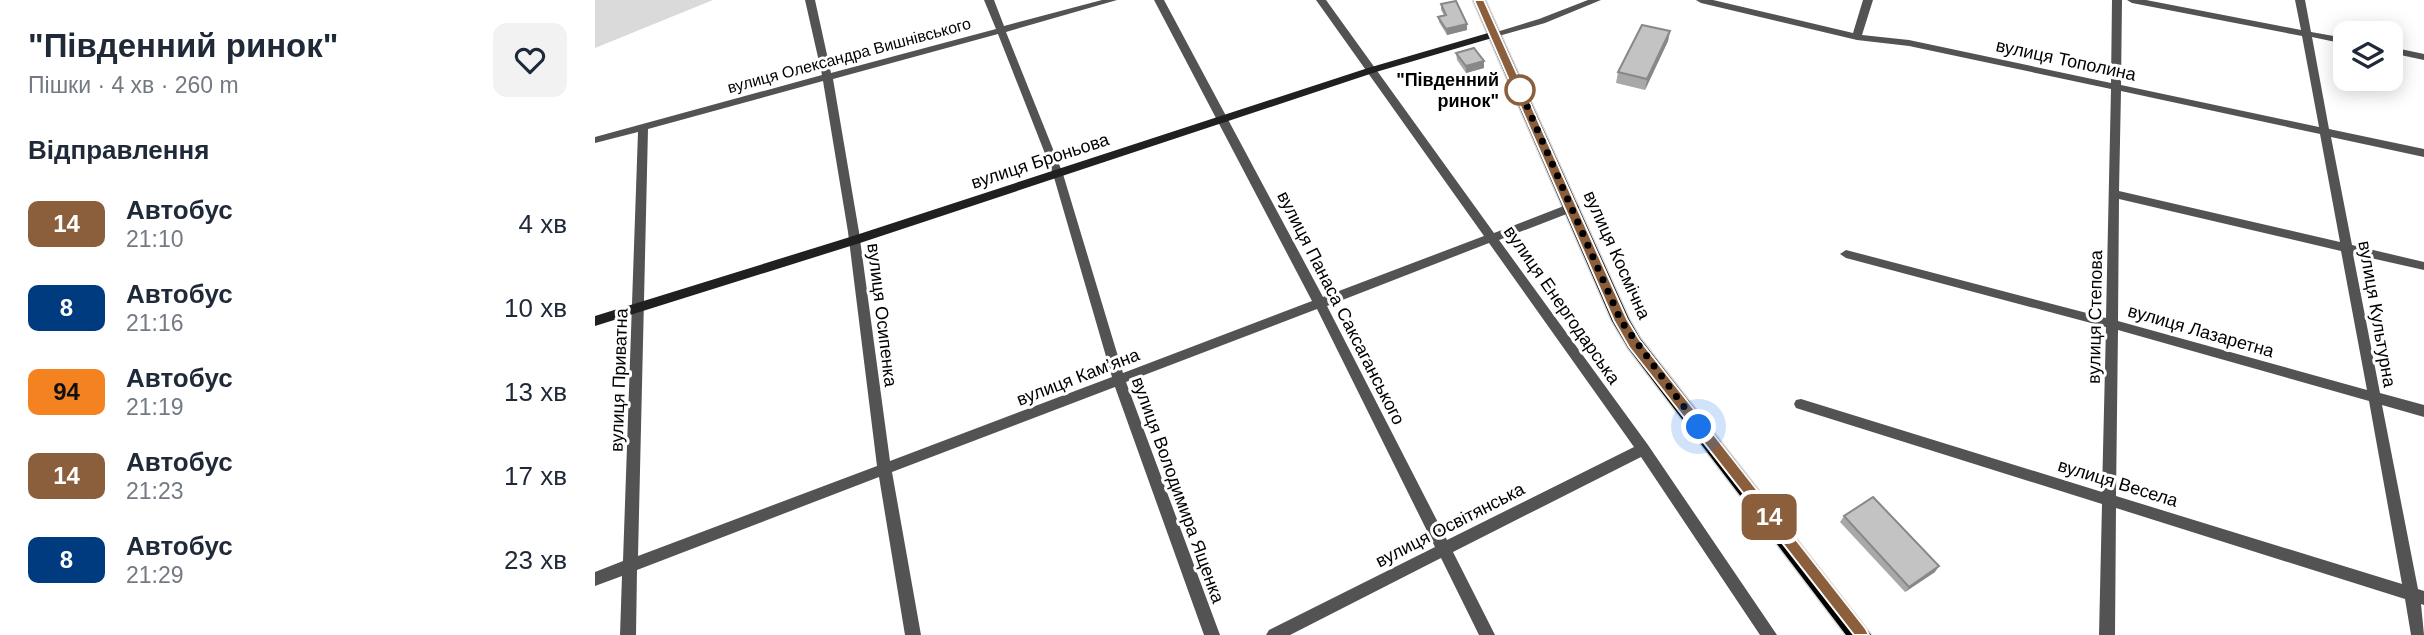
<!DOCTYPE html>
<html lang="uk">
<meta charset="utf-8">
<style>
:root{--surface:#fff;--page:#f2f2f3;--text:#1f2937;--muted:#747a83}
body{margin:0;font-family:Helvetica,sans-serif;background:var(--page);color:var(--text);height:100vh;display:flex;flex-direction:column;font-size:26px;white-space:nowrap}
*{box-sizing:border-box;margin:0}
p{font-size:23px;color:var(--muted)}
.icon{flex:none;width:38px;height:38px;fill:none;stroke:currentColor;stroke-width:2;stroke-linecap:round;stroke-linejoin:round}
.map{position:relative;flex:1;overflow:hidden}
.side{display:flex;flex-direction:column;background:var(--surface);width:595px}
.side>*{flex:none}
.badge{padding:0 14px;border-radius:10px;font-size:24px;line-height:46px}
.controls{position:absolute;left:1738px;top:21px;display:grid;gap:14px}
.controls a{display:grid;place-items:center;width:70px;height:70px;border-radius:14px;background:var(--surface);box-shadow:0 4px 18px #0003;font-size:35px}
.you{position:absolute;width:35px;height:35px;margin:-18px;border:5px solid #fff;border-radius:50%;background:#1a73e8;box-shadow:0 0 0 10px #1a73e833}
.map>.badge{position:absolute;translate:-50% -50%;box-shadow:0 0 0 4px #fff}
h2{padding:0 28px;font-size:26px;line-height:63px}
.round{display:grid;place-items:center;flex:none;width:74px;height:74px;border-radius:14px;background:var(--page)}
.head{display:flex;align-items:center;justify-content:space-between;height:119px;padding:0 28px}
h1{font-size:33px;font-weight:800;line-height:52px}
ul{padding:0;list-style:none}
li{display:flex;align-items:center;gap:21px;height:84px;padding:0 28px}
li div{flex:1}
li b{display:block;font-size:26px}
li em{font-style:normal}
li .badge{min-width:77px;font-weight:700;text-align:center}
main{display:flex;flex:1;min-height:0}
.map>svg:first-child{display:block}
</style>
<main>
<section class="side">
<div class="head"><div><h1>&quot;Південний ринок&quot;</h1><p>Пішки · 4 хв · 260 m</p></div><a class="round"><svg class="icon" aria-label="heart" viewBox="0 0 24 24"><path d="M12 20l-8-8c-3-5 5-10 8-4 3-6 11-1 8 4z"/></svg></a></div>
<h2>Відправлення</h2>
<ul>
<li><span class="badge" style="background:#8b5e3c;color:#fff">14</span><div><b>Автобус</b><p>21:10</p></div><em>4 хв</em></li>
<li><span class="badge" style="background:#003b80;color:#fff">8</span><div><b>Автобус</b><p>21:16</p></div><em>10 хв</em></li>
<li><span class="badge" style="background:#f58220;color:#111">94</span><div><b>Автобус</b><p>21:19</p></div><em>13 хв</em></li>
<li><span class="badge" style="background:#8b5e3c;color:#fff">14</span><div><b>Автобус</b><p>21:23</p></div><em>17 хв</em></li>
<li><span class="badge" style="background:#003b80;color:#fff">8</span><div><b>Автобус</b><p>21:29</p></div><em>23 хв</em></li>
</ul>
</section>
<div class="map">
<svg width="1829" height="635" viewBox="0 0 1829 635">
<rect width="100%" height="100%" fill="#fff"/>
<!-- green -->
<path fill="#dadada" d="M 0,0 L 118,0 L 0,48 Z"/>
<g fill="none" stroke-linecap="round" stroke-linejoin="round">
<defs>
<path id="primary" d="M 878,0 L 890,0 L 1034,319 L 1045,338 L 1276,635 L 1251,635 L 1033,348 L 1017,321 Z"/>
</defs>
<!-- primary casing -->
<use href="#primary" stroke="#dbdbdb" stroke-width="3"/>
<!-- street -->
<path fill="#535353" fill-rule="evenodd" d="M 210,0 L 220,0 L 236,73 L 401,29 L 389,0 L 399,0 L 409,26 L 507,0 L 522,0 L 411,32 L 468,174 L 528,373 L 717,301 L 559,0 L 569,0 L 728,297 L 889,236 L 721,0 L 731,0 L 899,233 L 974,204 L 982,204 L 984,207 L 982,210 L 904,240 L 1053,445 L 1182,635 L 1165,635 L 1046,457 L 858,552 L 900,635 L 884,635 L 846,558 L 695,635 L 671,635 L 674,630 L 840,547 L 722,309 L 531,382 L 625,635 L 609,635 L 520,387 L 297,472 L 326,635 L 310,635 L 284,477 L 42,570 L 41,635 L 25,635 L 27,576 L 0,586 L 0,572 L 28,561 L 43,132 L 0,143 L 0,137 L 227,75 ZM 403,34 L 458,174 L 517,377 L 295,461 L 264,232 L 238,79 ZM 228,81 L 253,232 L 282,466 L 43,556 L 53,129 ZM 894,243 L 1039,447 L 852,540 L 732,306 Z
M 993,0 L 1006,0 L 950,23 L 900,37 L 895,34 L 944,19 Z
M 1101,0 L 1118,0 L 1258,33 L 1268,0 L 1278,0 L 1267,35 L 1314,40 L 1516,83 L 1517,0 L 1527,0 L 1526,85 L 1724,127 L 1707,36 L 1537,3 L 1532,0 L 1551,0 L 1706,30 L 1700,0 L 1710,0 L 1716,32 L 1750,38 L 1750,44 L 1717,37 L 1734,129 L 1829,149 L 1829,157 L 1736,137 L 1757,245 L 1829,262 L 1829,270 L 1758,254 L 1785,393 L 1829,405 L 1829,417 L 1787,405 L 1823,589 L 1829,591 L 1829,605 L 1826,604 L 1829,635 L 1816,635 L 1810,599 L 1521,508 L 1520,635 L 1504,635 L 1507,504 L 1201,408 L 1199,404 L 1201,400 L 1206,399 L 1507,492 L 1511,327 L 1251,258 L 1245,254 L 1251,250 L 1511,318 L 1516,89 L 1314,46 L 1262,40 L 1106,3 ZM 1526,91 L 1725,134 L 1745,242 L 1524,191 ZM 1524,199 L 1746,251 L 1772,390 L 1523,321 ZM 1523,330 L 1774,401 L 1807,584 L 1521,496 Z
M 1796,47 L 1829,54 L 1829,60 L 1796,53 Z"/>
<!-- secondary -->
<path fill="#202020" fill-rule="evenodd" d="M 900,31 L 904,32 L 904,36 L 781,72 L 265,243 L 0,326 L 0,316 L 255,237 L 773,68 Z"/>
<!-- primary -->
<use href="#primary" fill="#000" fill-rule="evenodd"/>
</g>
<!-- wall -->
<path fill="#a8a8a8" d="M 846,4 L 872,30 L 852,35 L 844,22 L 843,17 L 849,15 L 846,10 Z
M 1075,31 L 1073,41 L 1050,90 L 1021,83 L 1023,72 Z
M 861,53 L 889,68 L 871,73 L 862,60 Z
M 1249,516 L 1340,572 L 1310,592 L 1245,522 Z"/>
<!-- shaded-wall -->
<path fill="#888" d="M 872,24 L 872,30 L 852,35 L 851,29 Z
M 1075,31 L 1073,41 L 1050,90 L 1052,79 Z
M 889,61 L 889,68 L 871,73 L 871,66 Z
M 1344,566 L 1340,572 L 1310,592 L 1314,587 Z"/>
<!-- building -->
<path fill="#c3c3c3" stroke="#888" stroke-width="2" d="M 861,1 L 872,24 L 851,29 L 843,17 L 851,15 L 846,4 Z
M 1047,25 L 1075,31 L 1052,79 L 1023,72 Z
M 879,48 L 889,61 L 871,66 L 861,53 Z
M 1278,497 L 1344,566 L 1314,587 L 1249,516 Z"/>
<!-- line -->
<path fill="#8b5e3c" stroke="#fff" stroke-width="2" d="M 879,0 L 889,0 L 1032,319 L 1044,339 L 1271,629 L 1274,635 L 1259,635 L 1034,347 L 1019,321 Z"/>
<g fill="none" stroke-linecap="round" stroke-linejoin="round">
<!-- walk -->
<path stroke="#000" stroke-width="7" stroke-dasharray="0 12.6" d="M 925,90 L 921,81 L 1026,321 L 1104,427"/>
</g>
<!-- markers -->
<circle fill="#fff" stroke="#8b5e3c" stroke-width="3.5" cx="925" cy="90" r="14"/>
<g text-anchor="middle" stroke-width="6" stroke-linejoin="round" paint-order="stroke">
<!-- far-street labels -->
<g font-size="16" fill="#000" stroke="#fff">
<text transform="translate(254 55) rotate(-15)" y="6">вулиця Олександра Вишнівського</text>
</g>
<!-- street labels -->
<g font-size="18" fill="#000" stroke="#fff">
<text transform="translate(1471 60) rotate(12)" y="6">вулиця Тополина</text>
<text transform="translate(445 161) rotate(-18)" y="6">вулиця Броньова</text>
<text transform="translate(1022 255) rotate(66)" y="6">вулиця Космічна</text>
<text transform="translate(967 305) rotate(55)" y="6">вулиця Енергодарська</text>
<text transform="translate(746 308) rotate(63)" y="6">вулиця Панаса Саксаганського</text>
<text transform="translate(1782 314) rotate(80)" y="6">вулиця Культурна</text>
<text transform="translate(287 315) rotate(83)" y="6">вулиця Осипенка</text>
<text transform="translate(1500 317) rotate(-89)" y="6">вулиця Степова</text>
<text transform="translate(1606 331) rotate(16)" y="6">вулиця Лазаретна</text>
<text transform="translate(483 377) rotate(-21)" y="6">вулиця Кам’яна</text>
<text transform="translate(24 380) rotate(-88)" y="6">вулиця Приватна</text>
<text transform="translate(1523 483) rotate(17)" y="6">вулиця Весела</text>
<text transform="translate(583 490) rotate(70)" y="6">вулиця Володимира Ященка</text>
<text transform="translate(855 525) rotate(-27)" y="6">вулиця Освітянська</text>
</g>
<!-- stop labels -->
<g font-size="18" font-weight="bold" fill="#000" stroke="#fff" text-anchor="end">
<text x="904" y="86">"Південний<tspan x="904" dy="21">ринок"</tspan></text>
</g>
</g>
</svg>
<div class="controls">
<a><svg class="icon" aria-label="layers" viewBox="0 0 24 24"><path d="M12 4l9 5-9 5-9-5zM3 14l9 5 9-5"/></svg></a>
</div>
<div class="you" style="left:1104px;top:427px"></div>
<b class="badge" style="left:1174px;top:517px;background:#8b5e3c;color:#fff">14</b>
</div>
</main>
